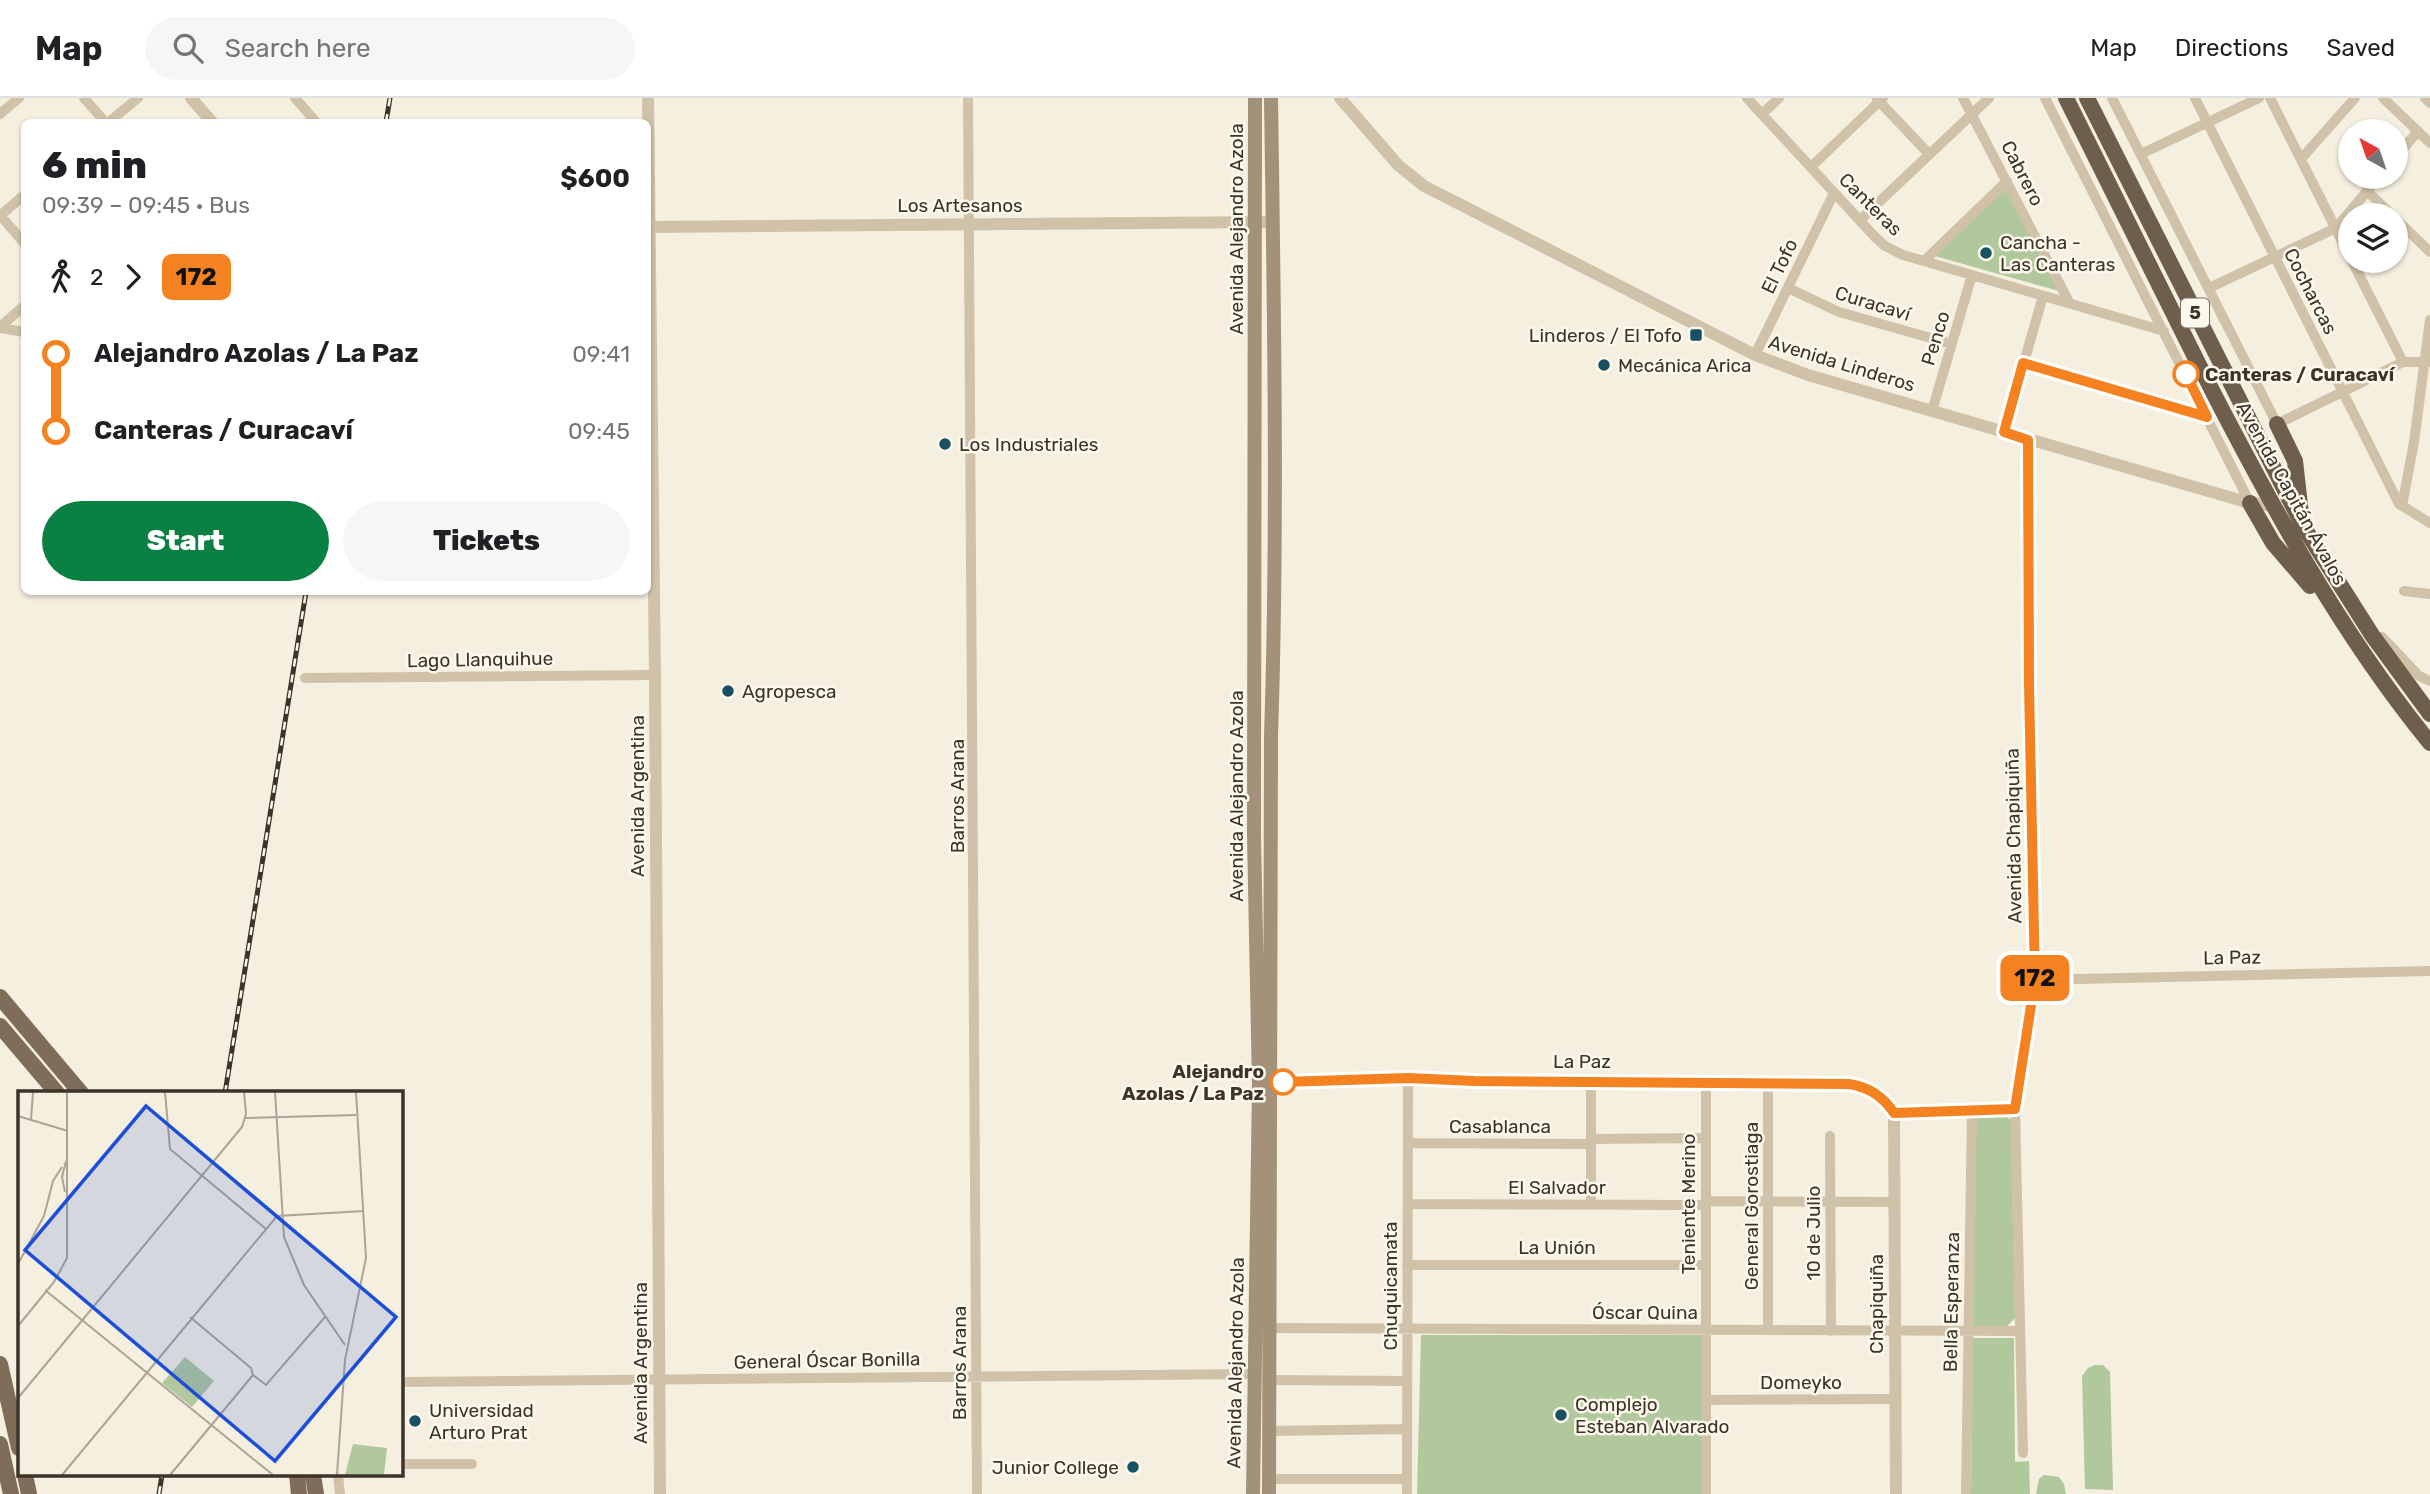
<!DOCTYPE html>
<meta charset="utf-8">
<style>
:root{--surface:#fff;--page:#f6f6f6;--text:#202124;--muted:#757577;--line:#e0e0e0;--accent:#0b8043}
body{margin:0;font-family:Rubik,sans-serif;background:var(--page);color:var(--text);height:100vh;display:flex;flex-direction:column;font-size:26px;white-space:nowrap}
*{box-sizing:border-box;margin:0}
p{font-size:23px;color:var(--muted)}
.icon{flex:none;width:38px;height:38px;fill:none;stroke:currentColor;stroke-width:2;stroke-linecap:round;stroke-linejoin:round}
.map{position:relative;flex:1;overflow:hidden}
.sheet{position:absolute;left:21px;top:21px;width:630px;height:476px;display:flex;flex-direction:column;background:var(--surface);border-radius:10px;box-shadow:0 2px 5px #0004}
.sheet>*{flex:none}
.badge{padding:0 14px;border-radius:10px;font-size:24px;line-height:46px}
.needle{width:46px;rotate:320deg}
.tools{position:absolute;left:2338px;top:21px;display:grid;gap:14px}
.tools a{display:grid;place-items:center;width:70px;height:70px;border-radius:50%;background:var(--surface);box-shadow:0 2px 5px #0004;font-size:35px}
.map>.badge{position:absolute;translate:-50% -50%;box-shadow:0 0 0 4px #fff}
.legs{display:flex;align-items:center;gap:10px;height:77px;padding:0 21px;font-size:23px}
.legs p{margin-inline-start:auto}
.overview{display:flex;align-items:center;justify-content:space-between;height:119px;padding:0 21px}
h1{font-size:38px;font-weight:800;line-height:52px}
.cta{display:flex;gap:14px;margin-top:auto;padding:14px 21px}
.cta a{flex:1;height:80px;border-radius:42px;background:var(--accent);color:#fff;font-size:28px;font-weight:800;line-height:80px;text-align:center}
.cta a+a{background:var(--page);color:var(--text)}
ul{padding:0 21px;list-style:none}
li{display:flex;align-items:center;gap:24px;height:77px;font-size:26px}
li i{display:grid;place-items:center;width:10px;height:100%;margin:0 9px;background:currentColor}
li i::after{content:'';width:18px;height:18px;margin:-9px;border:5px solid;border-radius:50%;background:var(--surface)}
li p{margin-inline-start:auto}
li:first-child i{background:linear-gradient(#0000 50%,currentColor 0)}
li:last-child i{background:linear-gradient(currentColor 50%,#0000 0)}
header{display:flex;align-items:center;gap:42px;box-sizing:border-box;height:98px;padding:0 35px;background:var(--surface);border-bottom:2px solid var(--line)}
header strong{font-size:33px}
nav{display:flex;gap:38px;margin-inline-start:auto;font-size:24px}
.search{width:490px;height:63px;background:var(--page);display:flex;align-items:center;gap:18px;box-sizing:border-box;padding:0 24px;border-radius:38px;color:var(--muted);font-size:26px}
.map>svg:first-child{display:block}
</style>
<header>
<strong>Map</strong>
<div class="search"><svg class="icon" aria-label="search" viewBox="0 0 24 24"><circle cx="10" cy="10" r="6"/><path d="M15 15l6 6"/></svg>Search here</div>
<nav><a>Map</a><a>Directions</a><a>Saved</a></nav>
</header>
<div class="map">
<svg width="2430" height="1396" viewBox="0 0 2430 1396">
<rect width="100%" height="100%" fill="#f5efdf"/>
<!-- green -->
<path fill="#b1c79c" d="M 2005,88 L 2059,193 L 1935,158 Z
M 2005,1016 L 2011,1023 L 2015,1220 L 2007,1228 L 1973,1228 L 1976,1018 Z
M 1421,1237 L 1704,1237 L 1703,1396 L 1417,1396 Z
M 1973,1240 L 2014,1240 L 2015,1364 L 2029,1363 L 2030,1396 L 1971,1396 Z
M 2095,1267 L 2103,1267 L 2110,1274 L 2113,1392 L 2085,1391 L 2082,1278 L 2088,1270 Z
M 2044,1377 L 2059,1379 L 2064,1386 L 2066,1396 L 2036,1396 L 2039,1381 Z"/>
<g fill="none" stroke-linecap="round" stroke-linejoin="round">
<!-- minor -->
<path stroke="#d0c2a9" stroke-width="10" d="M 84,0 L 105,24
M 295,0 L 316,24
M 968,0 L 977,1396
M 1747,0 L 1875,139 L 1885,148 L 1903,157 L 2164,233
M 1963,0 L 2069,204
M 2045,0 L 2250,405
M 2112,0 L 2277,326 L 2403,264 L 2430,264
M 2195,0 L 2399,406 L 2430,425
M 2270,0 L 2350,159
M 2383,0 L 2430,45
M 2425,0 L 2430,5
M 1877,1 L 1929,56
M 0,16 L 19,0
M 1762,16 L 1779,0
M 109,24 L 138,0
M 2141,56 L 2259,0
M 2396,59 L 2418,33
M 2301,61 L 2355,0
M 1811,69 L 1883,0
M 2367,93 L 2392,117
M 0,118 L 24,97
M 1,118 L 24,145
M 2396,121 L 2430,154
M 1860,122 L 1989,0
M 1924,163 L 2007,83
M 2352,163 L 2403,264
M 1788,190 L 1839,214 L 1952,246
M 2209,190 L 2336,130 L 2379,79
M 0,229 L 24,208
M 0,230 L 24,234
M 1755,257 L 1834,95
M 2023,265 L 2208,319
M 1932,313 L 1972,177
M 2004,334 L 2043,198
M 2402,408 L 2414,344 L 2430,222
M 2404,493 L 2430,496
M 2382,539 L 2419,578 L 2430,583
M 305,580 L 655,577
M 2035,882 L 2430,873
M 1591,982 L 1591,1107
M 1706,984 L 1706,1396
M 1768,985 L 1768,1232
M 2015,1011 L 2023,1355
M 1830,1038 L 1831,1233
M 1591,1041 L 1706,1040
M 1408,1045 L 1591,1046
M 1706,1103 L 1895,1104
M 1408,1106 L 1706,1107
M 1407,1167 L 1706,1167
M 1270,1230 L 2020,1233
M 1269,1282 L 1407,1283
M 401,1284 L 1253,1276
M 1706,1302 L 1896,1301
M 1269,1333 L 1407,1331
M 401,1366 L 472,1366
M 338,1377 L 340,1396
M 1269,1381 L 1407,1381
M 1407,1396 L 1408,980
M 1966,1396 L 1972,1013"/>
<!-- tertiary -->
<path stroke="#d0c2a9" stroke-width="12" d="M 191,0 L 212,24
M 648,0 L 655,577 L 660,1396
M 1340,0 L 1398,67 L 1424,88 L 1755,257 L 1808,277 L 2243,403 L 2272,408
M 648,129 L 1272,124
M 1262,987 L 1281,984 L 1408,980 L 1474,983 L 1849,986 C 1869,989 1883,998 1894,1015
M 1894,1015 L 2015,1011 L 2035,882 L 2029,586 L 2028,342
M 1894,1015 L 1896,1396"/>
<!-- secondary -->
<path stroke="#a49179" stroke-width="14" d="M 1253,1396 L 1259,987 L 1254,737 L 1255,0
M 1269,1396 L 1271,638 C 1278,425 1274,213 1271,0"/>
<!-- primary -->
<path stroke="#7f6d59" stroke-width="16" d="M 0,899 L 81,995
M 0,928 L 57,995
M 0,1266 L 19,1350
M 0,1346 L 11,1396
M 25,1377 L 29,1396
M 297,1377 L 299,1396
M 313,1377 L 316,1396"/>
<!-- trunk -->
<path stroke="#6e5e4c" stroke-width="16" d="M 2066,0 C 2112,92 2157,184 2203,275 C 2270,405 2338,532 2430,645
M 2087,0 L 2303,428 L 2372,537 L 2430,616
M 2277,326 L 2295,363 L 2301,416
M 2250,405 L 2273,445 L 2310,488"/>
<defs>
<path id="rail" d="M 386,24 L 390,0
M 225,995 L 306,494
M 159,1396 L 162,1377"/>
</defs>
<!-- rail casing -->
<use href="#rail" stroke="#3c3329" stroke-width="5"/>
<!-- rail -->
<use href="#rail" stroke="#fcf8ec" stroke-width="2.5" stroke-dasharray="8" stroke-linecap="butt"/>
</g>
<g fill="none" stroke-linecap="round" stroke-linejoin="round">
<defs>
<path id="line-1" d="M 1283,984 L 1408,980 L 1474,983 L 1849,986 C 1869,989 1883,998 1894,1015 L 2015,1011 L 2035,882 L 2029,586 L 2028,342 L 2004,334 L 2023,265 L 2207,319 L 2186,276"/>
</defs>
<!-- line-1 casing -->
<use href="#line-1" stroke="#fff" stroke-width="16"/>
<!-- line-1 -->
<use href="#line-1" stroke="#f58220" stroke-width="10"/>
</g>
<!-- markers -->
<g fill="#195063" stroke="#fcf8ec" stroke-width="2.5">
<circle cx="1986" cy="155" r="7"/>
<rect x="1689" y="230" width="14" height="14" rx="3.5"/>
<circle cx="1604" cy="267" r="7"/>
<circle cx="945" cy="346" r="7"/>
<circle cx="728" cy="593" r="7"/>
<circle cx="1561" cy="1317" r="7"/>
<circle cx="415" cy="1323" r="7"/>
<circle cx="1133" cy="1369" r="7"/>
</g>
<g fill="#fff" stroke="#f58220" stroke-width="3.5">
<circle cx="2186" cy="276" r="12"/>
<circle cx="1283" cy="984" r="12"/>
</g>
<g text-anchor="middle" stroke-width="5" stroke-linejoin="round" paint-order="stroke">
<!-- shield labels -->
<rect fill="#fcf8ec" stroke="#766e64" stroke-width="2" x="2181" y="200.5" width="28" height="29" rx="5"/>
<g font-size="18" font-weight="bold" fill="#3c3329">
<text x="2195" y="221">5</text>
</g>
<!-- street labels -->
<g font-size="19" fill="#3c3329" stroke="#fcf8ec">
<text transform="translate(2023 75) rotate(63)" y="7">Cabrero</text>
<text transform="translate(1871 106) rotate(45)" y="7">Canteras</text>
<text x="960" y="114">Los Artesanos</text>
<text transform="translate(1236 131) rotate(-90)" y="7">Avenida Alejandro Azola</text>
<text transform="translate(1779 168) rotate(-64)" y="7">El Tofo</text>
<text transform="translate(2311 193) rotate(63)" y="7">Cocharcas</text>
<text transform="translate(1873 205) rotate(17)" y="7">Curacaví</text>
<text transform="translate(1935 240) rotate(-73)" y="7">Penco</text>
<text transform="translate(1842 265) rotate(17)" y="7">Avenida Linderos</text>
<text transform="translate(2292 395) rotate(61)" y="7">Avenida Capitán Ávalos</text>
<text transform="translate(480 561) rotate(-1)" y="7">Lago Llanquihue</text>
<text transform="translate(637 698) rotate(-90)" y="7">Avenida Argentina</text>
<text transform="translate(957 698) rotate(-90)" y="7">Barros Arana</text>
<text transform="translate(1236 698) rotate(-90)" y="7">Avenida Alejandro Azola</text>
<text transform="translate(2013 738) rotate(-91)" y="7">Avenida Chapiquiña</text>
<text transform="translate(2232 859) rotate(-1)" y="7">La Paz</text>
<text x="1582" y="970">La Paz</text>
<text x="1500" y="1035">Casablanca</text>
<text x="1557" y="1096">El Salvador</text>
<text transform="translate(1688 1106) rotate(-90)" y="7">Teniente Merino</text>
<text transform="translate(1751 1108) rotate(-90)" y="7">General Gorostiaga</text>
<text transform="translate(1813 1135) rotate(-90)" y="7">10 de Julio</text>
<text x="1557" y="1156">La Unión</text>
<text transform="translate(1390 1188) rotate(-90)" y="7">Chuquicamata</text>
<text transform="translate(1951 1204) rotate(-89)" y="7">Bella Esperanza</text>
<text transform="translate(1876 1206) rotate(-90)" y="7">Chapiquiña</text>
<text x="1645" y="1221">Óscar Quina</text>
<text transform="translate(827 1262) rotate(-1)" y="7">General Óscar Bonilla</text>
<text transform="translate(640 1265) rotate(-90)" y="7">Avenida Argentina</text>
<text transform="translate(959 1265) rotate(-90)" y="7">Barros Arana</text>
<text transform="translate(1235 1265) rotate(-89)" y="7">Avenida Alejandro Azola</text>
<text x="1801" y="1291">Domeyko</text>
</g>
<!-- poi labels -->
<g font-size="19" fill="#3c3329" stroke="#fcf8ec" text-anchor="start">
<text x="2000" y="151">Cancha -<tspan x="2000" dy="22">Las Canteras</tspan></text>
<text x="1682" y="244" text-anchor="end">Linderos / El Tofo</text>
<text x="1618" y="274">Mecánica Arica</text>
<text x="959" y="353">Los Industriales</text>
<text x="742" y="600">Agropesca</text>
<text x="1575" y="1313">Complejo<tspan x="1575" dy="22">Esteban Alvarado</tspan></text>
<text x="429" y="1319">Universidad<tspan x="429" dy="22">Arturo Prat</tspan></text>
<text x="1119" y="1376" text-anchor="end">Junior College</text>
</g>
<!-- stop labels -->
<g font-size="19" font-weight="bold" fill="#3c3329" stroke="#fcf8ec" text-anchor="start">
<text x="2205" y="283">Canteras / Curacaví</text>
<text x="1264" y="980" text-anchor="end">Alejandro<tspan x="1264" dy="22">Azolas / La Paz</tspan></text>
</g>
</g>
<!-- overview -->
<g transform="translate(18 993)">
<rect width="385" height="385" fill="#f5efdf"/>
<path d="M 167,266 L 196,290 L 174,316 L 144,292 ZM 335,353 L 369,357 L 366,384 L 327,384 Z" fill="#b1c79c"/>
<path fill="none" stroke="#aba496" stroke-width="2" d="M 147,1 L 152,58 L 248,138M 257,1 L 266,146 L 286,194 L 327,254M 0,25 L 50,40M 227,27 L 338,24M 13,29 L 15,1M 47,101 L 44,86 L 48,70M 0,173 L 26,125 L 35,90 L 44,76M 27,199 L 255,384M 172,226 L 233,277 L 235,284M 0,235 L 36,191 L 49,167 L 49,1M 235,284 L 248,294 L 307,226M 0,307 L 224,36 L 228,23 L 226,1M 44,384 L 259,125 L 346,120M 152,384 L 235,284M 319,384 L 327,269 L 348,167 L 338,1"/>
<path fill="#1d4ed8" fill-opacity="0.15" stroke="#1d4ed8" stroke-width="3.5" d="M 128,15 L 378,226 L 257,370 L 7,159 Z"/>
<rect width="385" height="385" fill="none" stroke="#3c3329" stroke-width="3.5"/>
</g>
</svg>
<div class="tools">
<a><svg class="needle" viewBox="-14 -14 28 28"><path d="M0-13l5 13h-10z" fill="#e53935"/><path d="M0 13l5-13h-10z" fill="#757577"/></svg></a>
<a><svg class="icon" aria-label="layers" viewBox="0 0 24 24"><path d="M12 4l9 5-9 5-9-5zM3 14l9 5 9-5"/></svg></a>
</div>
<b class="badge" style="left:2035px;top:880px;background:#f58220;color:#111">172</b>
<section class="sheet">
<div class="overview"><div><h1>6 min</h1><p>09:39 – 09:45 · Bus</p></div><b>$600</b></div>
<div class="legs"><svg class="icon" aria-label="walk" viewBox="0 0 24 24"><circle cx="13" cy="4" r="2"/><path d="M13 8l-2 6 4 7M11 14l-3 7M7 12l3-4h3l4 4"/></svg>2<svg class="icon" aria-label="forward" viewBox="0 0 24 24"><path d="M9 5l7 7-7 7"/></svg><b class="badge" style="background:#f58220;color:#111">172</b></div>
<ul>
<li><i style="color:#f58220"></i><b>Alejandro Azolas / La Paz</b><p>09:41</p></li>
<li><i style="color:#f58220"></i><b>Canteras / Curacaví</b><p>09:45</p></li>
</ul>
<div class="cta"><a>Start</a><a>Tickets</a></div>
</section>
</div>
